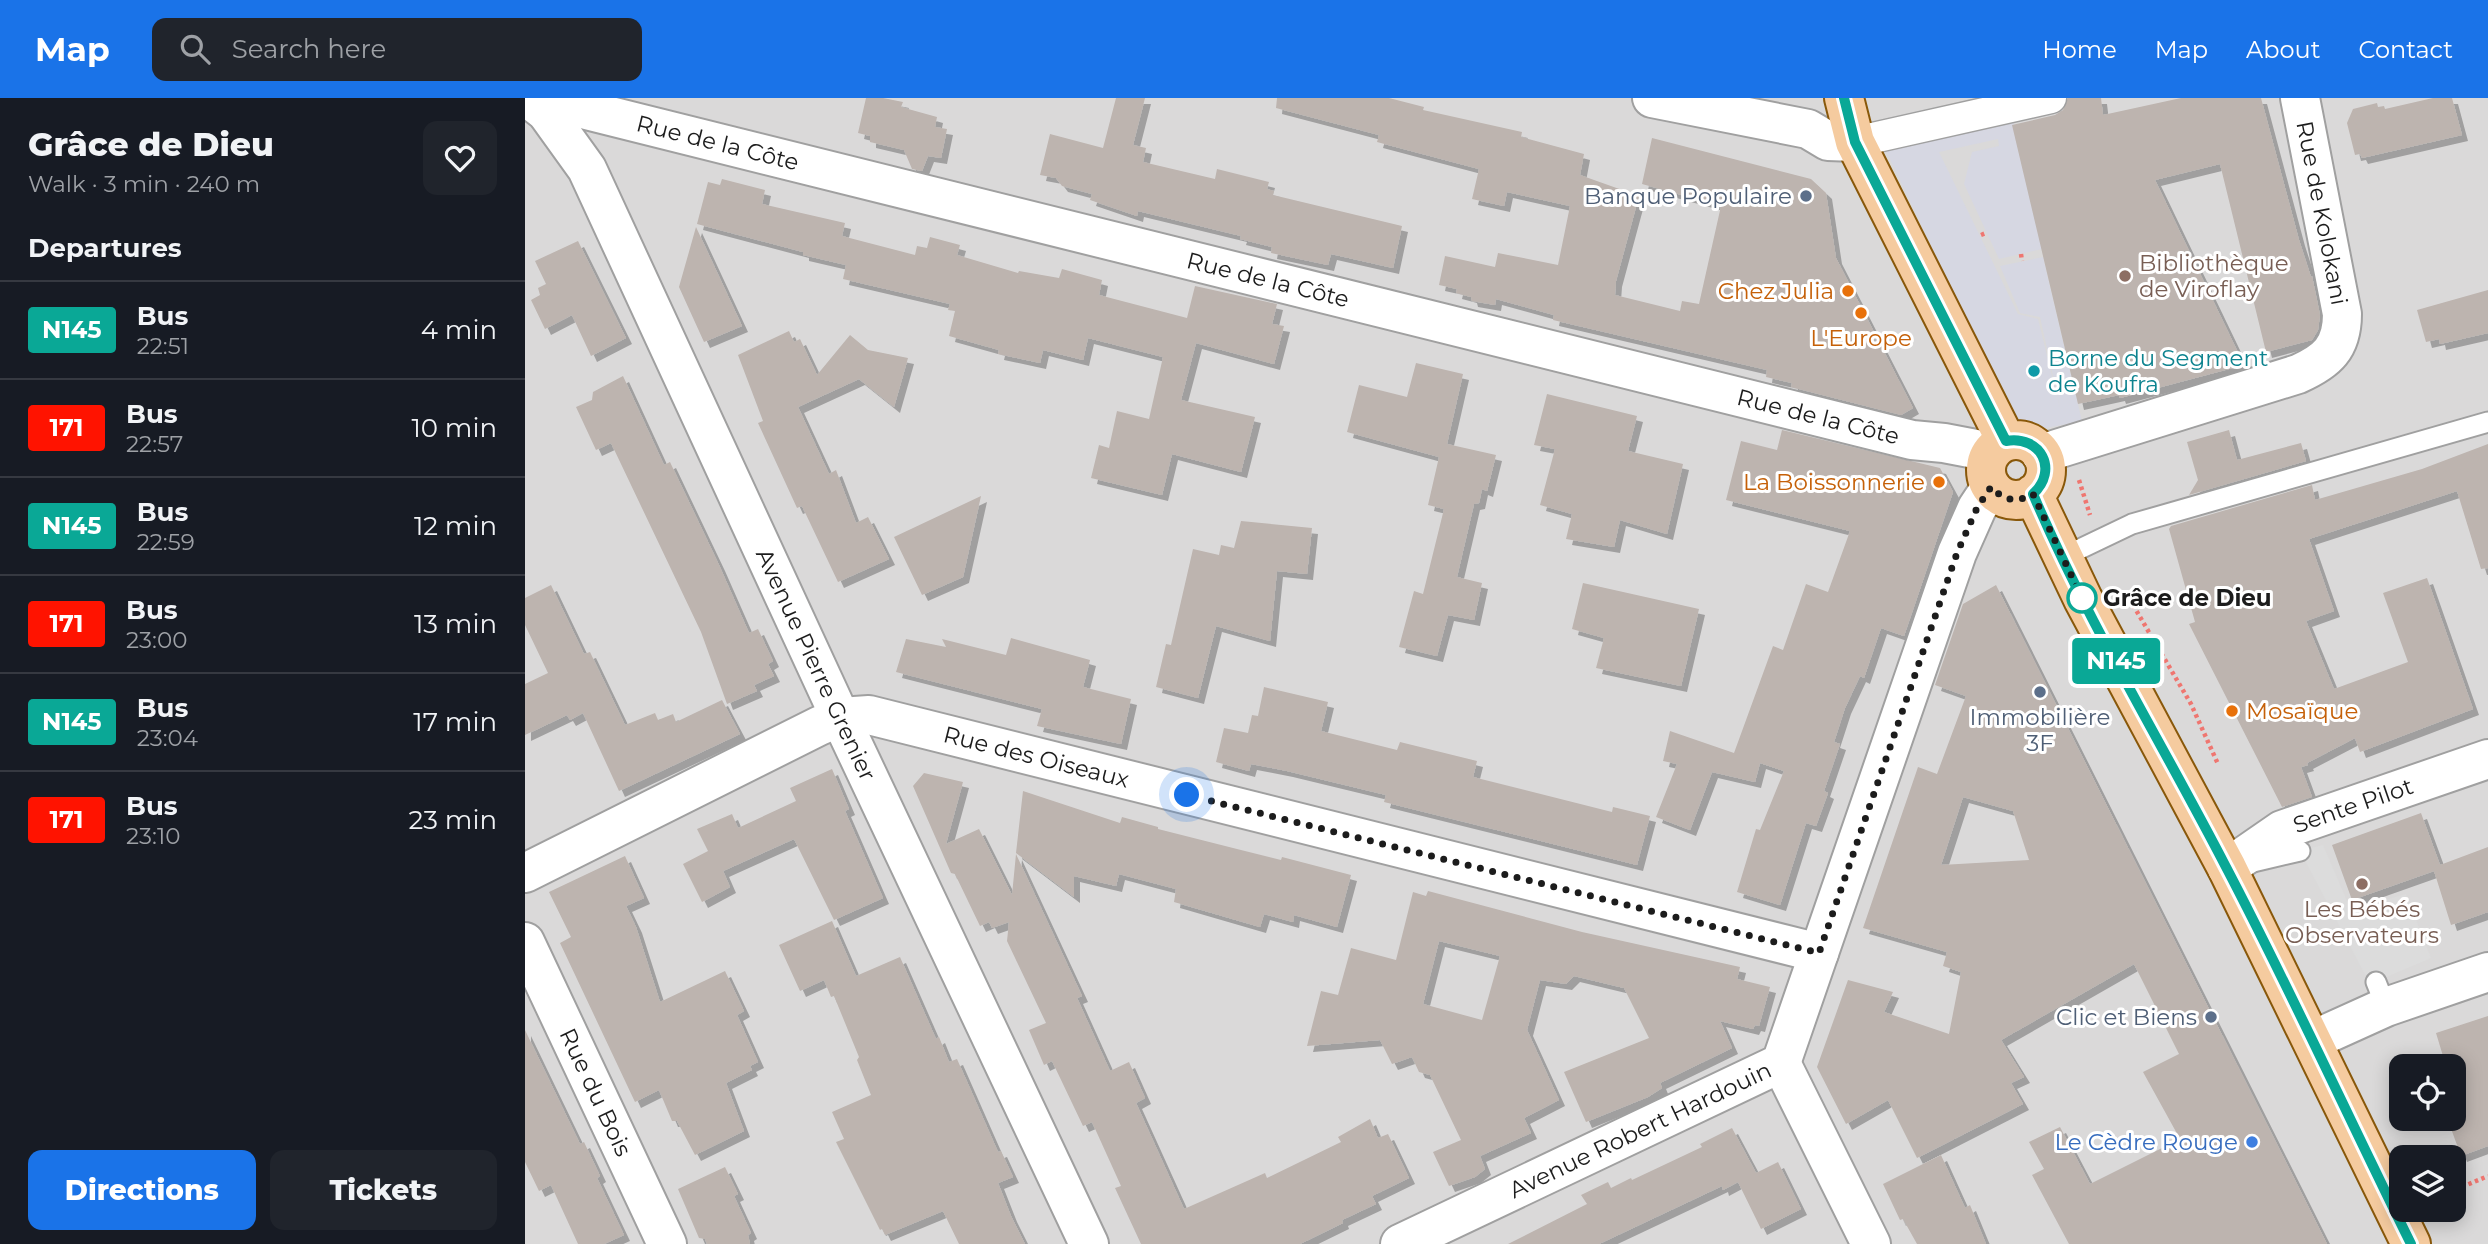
<!DOCTYPE html>
<meta charset="utf-8">
<style>
:root{--surface:#171b24;--page:#20242c;--text:#f1f3f6;--muted:#9ea1a6;--line:#363941;--accent:#1a73e8}
body{margin:0;font-family:Montserrat,sans-serif;background:var(--page);color:var(--text);height:100vh;display:flex;flex-direction:column;font-size:26px;white-space:nowrap}
*{box-sizing:border-box;margin:0}
p{font-size:23px;color:var(--muted)}
.icon{flex:none;width:38px;height:38px;fill:none;stroke:currentColor;stroke-width:2;stroke-linecap:round;stroke-linejoin:round}
.map{position:relative;flex:1;overflow:hidden}
.side{display:flex;flex-direction:column;background:var(--surface);width:525px}
.side>*{flex:none}
.badge{padding:0 14px;border-radius:5px;font-size:24px;line-height:46px}
.tools{position:absolute;left:1864px;top:956px;display:grid;gap:14px}
.tools a{display:grid;place-items:center;width:77px;height:77px;border-radius:14px;background:var(--surface);box-shadow:0 4px 18px #0003;font-size:35px}
.you{position:absolute;width:35px;height:35px;margin:-18px;border:5px solid #fff;border-radius:50%;background:#1a73e8;box-shadow:0 0 0 10px #1a73e833}
.map>.badge{position:absolute;translate:-50% -50%;box-shadow:0 0 0 4px #fff}
h2{padding:0 28px;font-size:26px;line-height:63px}
.round{display:grid;place-items:center;flex:none;width:74px;height:74px;border-radius:14px;background:var(--page)}
.head{display:flex;align-items:center;justify-content:space-between;height:119px;padding:0 28px}
h1{font-size:33px;font-weight:800;line-height:52px}
.primary-button{display:flex;gap:14px;margin-top:auto;padding:14px 28px}
.primary-button a{flex:1;height:80px;border-radius:14px;background:var(--accent);color:#fff;font-size:28px;font-weight:800;line-height:80px;text-align:center}
.primary-button a+a{background:var(--page);color:var(--text)}
ul{padding:0;list-style:none}
li{display:flex;align-items:center;gap:21px;height:98px;padding:0 28px;border-top:2px solid var(--line)}
li div{flex:1}
li b{display:block;font-size:26px}
li em{font-style:normal}
li .badge{min-width:77px;font-weight:700;text-align:center}
header{display:flex;align-items:center;gap:42px;box-sizing:border-box;height:98px;padding:0 35px;background:var(--accent);color:#fff}
header strong{font-size:33px}
nav{display:flex;gap:38px;margin-inline-start:auto;font-size:24px}
.search{width:490px;height:63px;background:var(--page);display:flex;align-items:center;gap:18px;box-sizing:border-box;padding:0 24px;border-radius:14px;color:var(--muted);font-size:26px}
main{display:flex;flex:1;min-height:0}
.map>svg:first-child{display:block}
</style>
<header>
<strong>Map</strong>
<div class="search"><svg class="icon" aria-label="search" viewBox="0 0 24 24"><circle cx="10" cy="10" r="6"/><path d="M15 15l6 6"/></svg>Search here</div>
<nav><a>Home</a><a>Map</a><a>About</a><a>Contact</a></nav>
</header>
<main>
<section class="side">
<div class="head"><div><h1>Grâce de Dieu</h1><p>Walk · 3 min · 240 m</p></div><a class="round"><svg class="icon" aria-label="heart" viewBox="0 0 24 24"><path d="M12 20l-8-8c-3-5 5-10 8-4 3-6 11-1 8 4z"/></svg></a></div>
<h2>Departures</h2>
<ul>
<li><span class="badge" style="background:#0aa896;color:#fff">N145</span><div><b>Bus</b><p>22:51</p></div><em>4 min</em></li>
<li><span class="badge" style="background:#ff1300;color:#fff">171</span><div><b>Bus</b><p>22:57</p></div><em>10 min</em></li>
<li><span class="badge" style="background:#0aa896;color:#fff">N145</span><div><b>Bus</b><p>22:59</p></div><em>12 min</em></li>
<li><span class="badge" style="background:#ff1300;color:#fff">171</span><div><b>Bus</b><p>23:00</p></div><em>13 min</em></li>
<li><span class="badge" style="background:#0aa896;color:#fff">N145</span><div><b>Bus</b><p>23:04</p></div><em>17 min</em></li>
<li><span class="badge" style="background:#ff1300;color:#fff">171</span><div><b>Bus</b><p>23:10</p></div><em>23 min</em></li>
</ul>
<div class="primary-button"><a>Directions</a><a>Tickets</a></div>
</section>
<div class="map">
<svg width="1963" height="1146" viewBox="0 0 1963 1146">
<defs>
<filter id="shadow"><feDropShadow dx="6" dy="6" stdDeviation="0" flood-color="#0004"/></filter>
</defs>
<rect width="100%" height="100%" fill="#ece8e2"/>
<!-- residential -->
<path fill="#dad9d9" fill-rule="evenodd" d="M 0,0 L 1963,0 L 1963,1146 L 0,1146 ZM 1876,968 L 1928,968 L 1928,1020 L 1876,1020 ZM 1876,1059 L 1928,1059 L 1928,1111 L 1876,1111 Z"/>
<!-- parking -->
<path fill="#dcdcdc" d="M 1798,747 L 1826,812 L 1881,796 L 1906,860 L 1845,886 L 1775,753 Z"/>
<!-- plaza -->
<path fill="#d6d7e2" d="M 1485,9 L 1517,151 L 1474,161 L 1439,86 L 1447,54 L 1474,48 L 1473,41 L 1414,54 L 1493,216 L 1513,221 L 1535,310 L 1515,219 L 1495,215 L 1475,168 L 1518,159 L 1557,323 L 1511,332 L 1490,325 L 1354,38 Z"/>
<!-- building -->
<path fill="#bdb4af" fill-rule="evenodd" filter="url(#shadow)" d="M 341,0 L 358,0 L 378,4 L 376,9 L 412,19 L 410,29 L 422,31 L 416,60 L 403,58 L 397,73 L 387,71 L 379,52 L 345,44 L 345,38 L 333,35 Z
M 591,0 L 620,0 L 608,47 L 621,50 L 618,64 L 690,81 L 692,71 L 744,84 L 742,91 L 749,93 L 748,97 L 877,128 L 868,170 L 806,156 L 803,167 L 746,155 L 747,149 L 715,141 L 716,138 L 613,113 L 612,118 L 565,102 L 567,96 L 537,88 L 531,80 L 515,77 L 525,36 L 578,50 Z
M 752,0 L 864,0 L 899,9 L 898,12 L 997,34 L 996,39 L 1059,56 L 1055,77 L 1114,98 L 1091,183 L 1090,197 L 1155,213 L 1157,203 L 1174,206 L 1196,108 L 1117,86 L 1127,40 L 1286,81 L 1301,95 L 1311,160 L 1388,310 L 1376,317 L 1266,289 L 1267,285 L 1241,279 L 1242,272 L 1028,222 L 1029,217 L 971,201 L 970,207 L 947,203 L 946,199 L 931,195 L 932,191 L 914,187 L 920,158 L 970,169 L 973,155 L 1033,167 L 1045,108 L 982,94 L 979,108 L 947,101 L 954,71 L 852,44 L 854,37 L 751,10 Z
M 1543,0 L 1576,0 L 1578,17 L 1656,0 L 1736,0 L 1774,142 L 1786,179 L 1787,178 L 1795,217 L 1793,232 L 1787,242 L 1741,254 L 1695,66 L 1630,82 L 1719,267 L 1595,300 L 1594,297 L 1553,306 L 1487,27 L 1530,17 L 1538,12 Z
M 1908,0 L 1927,0 L 1937,37 L 1837,60 L 1835,56 L 1830,57 L 1822,25 L 1828,11 L 1852,5 L 1853,9 L 1859,8 L 1860,11 Z
M 197,81 L 240,92 L 237,106 L 320,125 L 317,138 L 390,157 L 392,148 L 402,150 L 405,139 L 435,147 L 432,157 L 493,175 L 494,173 L 534,180 L 537,171 L 577,182 L 574,197 L 662,220 L 670,188 L 752,206 L 747,226 L 759,228 L 749,266 L 671,245 L 656,302 L 730,319 L 716,374 L 647,356 L 637,397 L 566,380 L 574,347 L 584,350 L 592,313 L 624,321 L 638,259 L 563,240 L 558,262 L 518,252 L 515,265 L 473,256 L 474,252 L 424,238 L 430,213 L 423,212 L 425,206 L 318,181 L 321,167 L 278,157 L 278,154 L 172,126 L 183,84 L 195,87 Z
M 171,129 L 217,228 L 179,244 L 154,189 Z
M 53,143 L 101,240 L 66,258 L 47,217 L 20,231 L 6,202 L 15,197 L 13,190 L 21,186 L 10,163 Z
M 1963,192 L 1963,235 L 1915,246 L 1914,241 L 1901,244 L 1892,212 Z
M 264,233 L 269,244 L 275,241 L 292,277 L 325,237 L 343,252 L 383,260 L 369,309 L 334,281 L 273,309 L 304,376 L 311,372 L 331,425 L 343,419 L 364,461 L 313,484 L 277,408 L 272,410 L 233,325 L 238,323 L 213,257 Z
M 891,265 L 938,276 L 922,346 L 971,357 L 962,393 L 957,391 L 954,405 L 949,406 L 932,479 L 957,485 L 949,522 L 923,517 L 912,558 L 874,549 L 889,493 L 898,496 L 919,411 L 903,407 L 914,359 L 822,334 L 834,287 L 882,299 Z
M 98,278 L 139,367 L 145,364 L 194,467 L 224,535 L 233,531 L 248,563 L 243,566 L 249,578 L 229,587 L 232,593 L 202,606 L 176,534 L 86,345 L 71,352 L 51,309 L 67,302 L 68,294 Z
M 1022,296 L 1112,318 L 1103,353 L 1158,366 L 1142,436 L 1095,422 L 1089,449 L 1041,441 L 1047,416 L 1015,407 L 1030,351 L 1009,347 Z
M 1257,332 L 1415,370 L 1428,394 L 1379,538 L 1356,530 L 1339,580 L 1335,578 L 1320,610 L 1309,644 L 1315,646 L 1299,693 L 1303,695 L 1291,728 L 1281,725 L 1255,807 L 1212,794 L 1231,731 L 1235,732 L 1259,673 L 1235,665 L 1230,684 L 1187,674 L 1165,732 L 1131,719 L 1152,666 L 1138,663 L 1145,633 L 1209,655 L 1248,548 L 1258,552 L 1281,486 L 1303,494 L 1325,433 L 1201,402 L 1216,343 L 1252,352 Z
M 1704,332 L 1712,362 L 1776,345 L 1781,363 L 1664,397 L 1673,382 L 1662,344 Z
M 1963,346 L 1963,470 L 1956,471 L 1932,393 L 1784,441 L 1809,513 L 1781,523 L 1809,591 L 1883,564 L 1858,495 L 1902,480 L 1948,611 L 1835,654 L 1830,640 L 1782,665 L 1783,667 L 1776,669 L 1787,699 L 1757,709 L 1664,526 L 1670,524 L 1644,431 L 1646,428 L 1787,387 L 1790,402 L 1897,371 Z
M 456,398 L 438,479 L 397,497 L 369,439 Z
M 716,423 L 787,430 L 782,476 L 752,473 L 745,543 L 691,528 L 673,600 L 631,589 L 641,546 L 646,547 L 668,451 L 694,457 L 696,447 L 709,450 Z
M 1058,485 L 1174,511 L 1156,588 L 1071,570 L 1079,540 L 1047,531 Z
M 26,487 L 59,556 L 65,554 L 100,627 L 130,615 L 133,622 L 148,616 L 151,624 L 197,602 L 215,636 L 94,693 L 58,615 L 45,622 L 42,617 L 0,637 L 0,586 L 23,575 L 0,527 L 0,500 Z
M 1471,487 L 1673,889 L 1802,1146 L 1544,1146 L 1507,1077 L 1519,1071 L 1504,1044 L 1535,1029 L 1565,1086 L 1655,1041 L 1618,974 L 1654,956 L 1609,866 L 1476,942 L 1499,979 L 1486,985 L 1498,1006 L 1392,1060 L 1363,1002 L 1321,1026 L 1292,969 L 1323,882 L 1368,894 L 1359,914 L 1424,936 L 1436,874 L 1418,868 L 1422,854 L 1338,830 L 1393,669 L 1412,676 L 1441,598 L 1410,587 L 1438,506 ZM 1438,699 L 1488,713 L 1504,762 L 1416,767 Z
M 486,540 L 565,562 L 558,589 L 606,601 L 596,646 L 512,628 L 517,611 L 371,574 L 381,541 L 421,549 L 417,541 L 481,557 Z
M 739,589 L 803,604 L 796,633 L 872,652 L 875,644 L 952,663 L 948,679 L 1087,714 L 1088,709 L 1125,718 L 1112,767 L 859,704 L 861,697 L 762,673 L 726,666 L 724,673 L 691,664 L 699,630 L 723,635 L 727,617 L 733,618 Z
M 307,671 L 324,711 L 320,713 L 358,800 L 309,822 L 269,741 L 198,773 L 205,789 L 177,804 L 158,766 L 183,753 L 172,731 L 207,716 L 213,730 L 271,703 L 265,690 Z
M 399,675 L 438,684 L 421,746 L 454,731 L 487,797 L 491,756 L 557,898 L 552,900 L 585,973 L 604,964 L 620,1000 L 611,1005 L 659,1111 L 740,1075 L 742,1080 L 816,1044 L 813,1039 L 845,1021 L 853,1040 L 863,1036 L 884,1080 L 847,1098 L 851,1106 L 817,1122 L 818,1125 L 775,1146 L 616,1146 L 590,1090 L 596,1088 L 567,1024 L 558,1028 L 527,963 L 519,967 L 504,932 L 521,925 L 482,843 L 484,824 L 467,830 L 464,824 L 455,828 L 430,776 L 426,775 L 388,688 Z
M 498,693 L 595,725 L 597,719 L 633,729 L 633,731 L 712,751 L 756,762 L 757,759 L 826,777 L 812,829 L 769,817 L 768,824 L 739,816 L 735,829 L 649,804 L 651,791 L 594,776 L 591,788 L 549,778 L 549,799 L 491,755 Z
M 1896,715 L 1915,767 L 1963,749 L 1963,814 L 1926,827 L 1909,773 L 1827,802 L 1807,747 Z
M 100,758 L 119,800 L 101,808 L 111,829 L 135,904 L 200,873 L 219,913 L 212,917 L 233,964 L 225,968 L 227,972 L 201,985 L 219,1033 L 170,1057 L 152,1023 L 147,1023 L 134,992 L 110,1004 L 35,845 L 46,839 L 24,794 Z
M 903,793 L 1057,834 L 1215,869 L 1212,881 L 1245,889 L 1234,928 L 1230,927 L 1228,931 L 1195,923 L 1207,950 L 1135,985 L 1137,990 L 1123,999 L 1061,1024 L 1039,974 L 1124,940 L 1099,890 L 1049,878 L 1041,886 L 1015,882 L 1002,932 L 1034,1002 L 999,1020 L 1006,1035 L 955,1058 L 960,1071 L 950,1079 L 924,1088 L 908,1054 L 936,1042 L 905,977 L 894,974 L 887,959 L 867,966 L 855,942 L 782,948 L 796,893 L 813,897 L 826,850 L 871,862 L 888,794 L 901,798 ZM 914,843 L 975,858 L 957,922 L 898,906 Z
M 307,823 L 331,878 L 375,859 L 411,941 L 414,939 L 424,964 L 432,961 L 473,1054 L 476,1053 L 488,1079 L 473,1085 L 486,1118 L 500,1146 L 434,1146 L 418,1113 L 360,1137 L 357,1131 L 355,1132 L 311,1044 L 319,1041 L 307,1014 L 346,997 L 332,962 L 334,959 L 309,898 L 306,899 L 299,882 L 275,893 L 254,847 Z
M 1963,918 L 1963,1048 L 1936,1058 L 1924,1025 L 1928,1024 L 1928,968 L 1921,968 L 1911,935 Z
M 0,932 L 55,1046 L 59,1044 L 75,1078 L 72,1080 L 99,1137 L 79,1146 L 53,1146 L 26,1087 L 14,1093 L 0,1064 Z
M 1207,1030 L 1231,1075 L 1253,1064 L 1276,1111 L 1236,1131 L 1213,1084 L 1198,1092 L 1197,1088 L 1074,1146 L 983,1146 L 1062,1106 L 1056,1097 L 1083,1084 L 1086,1090 L 1106,1080 L 1107,1082 L 1177,1049 L 1175,1046 Z
M 1416,1057 L 1440,1110 L 1445,1107 L 1461,1146 L 1392,1146 L 1378,1121 L 1375,1122 L 1358,1086 Z
M 200,1069 L 213,1096 L 209,1098 L 226,1135 L 223,1137 L 225,1146 L 182,1146 L 180,1141 L 174,1140 L 153,1091 Z"/>
<g fill="none" stroke-linecap="round" stroke-linejoin="round">
<defs>
<path id="service" d="M 1538,459 L 1607,426 L 1963,324
M 1728,764 L 1775,753
M 1851,884 L 1861,909"/>
<path id="pedestrian" d="M 1330,44 L 1526,0"/>
<g id="minor">
<path id="s1" d="M 3,0 L 21,14 L 62,71 L 315,619 L 564,1146"/>
<path d="M 1127,0 L 1283,31 L 1303,43 L 1330,44"/>
<path id="s2" d="M 21,14 L 46,8 L 65,13 L 1387,342 L 1419,345 L 1466,354"/>
<path d="M 1516,356 L 1773,276 C 1802,263 1817,250 1817,216 L 1775,0"/>
<path id="s3" d="M 1702,770 L 1757,732 L 1963,661"/>
<path id="s4" d="M 0,775 L 294,628 L 315,619 L 344,617 L 1294,855"/>
<path id="s5" d="M 0,844 L 142,1146"/>
<path d="M 1788,942 L 1861,909 L 1963,874"/>
<path d="M 1256,965 L 1346,1146"/>
<path id="s6" d="M 875,1146 L 1256,965 L 1432,455 L 1452,410 L 1466,389"/>
</g>
<path id="primary" d="M 1319,0 L 1330,44 L 1481,343
M1461 372a30 30 0 1 1 60 0a30 30 0 1 1-60 0Z
M 1508,396 L 1558,501 L 1702,770 L 1886,1146"/>
</defs>
<!-- service casing -->
<use href="#service" stroke="#a0a0a0" stroke-width="23"/>
<!-- pedestrian casing -->
<use href="#pedestrian" stroke="#a0a0a0" stroke-width="33"/>
<!-- minor casing -->
<use href="#minor" stroke="#a0a0a0" stroke-width="42"/>
<!-- primary casing -->
<use href="#primary" stroke="#89580a" stroke-width="42"/>
<!-- path -->
<path stroke="#ef7670" stroke-width="4.5" stroke-dasharray="3.5 3.5" stroke-linecap="butt" d="M 1456,137 L 1461,135
M 1496,156 L 1497,163
M 1554,382 L 1565,417
M 1601,495 L 1666,606 L 1693,666
M 1937,1089 L 1963,1078"/>
<!-- service -->
<use href="#service" stroke="#fff" stroke-width="19"/>
<!-- pedestrian -->
<use href="#pedestrian" stroke="#fff" stroke-width="30"/>
<!-- minor -->
<use href="#minor" stroke="#fff" stroke-width="38"/>
<!-- primary -->
<use href="#primary" stroke="#f5cb9f" stroke-width="38"/>
</g>
<g fill="none" stroke-linecap="round" stroke-linejoin="round">
<defs>
<path id="line" d="M 1319,0 L 1330,44 L 1481,343 C 1516,337 1534,372 1508,396 C 1563,525 1637,645 1701,769 C 1766,893 1824,1021 1886,1146"/>
</defs>
<!-- line casing -->
<use href="#line" stroke="#fff" stroke-width="16"/>
<!-- line -->
<use href="#line" stroke="#0aa896" stroke-width="10"/>
<!-- walk -->
<path stroke="#1c1c1c" stroke-width="7" stroke-dasharray="0 12.6" d="M 662,697 L 1294,855 L 1432,455 L 1452,410 L 1466,389 C 1479,403 1492,405 1508,396 L 1557,500"/>
</g>
<!-- markers -->
<g fill="#5c6f8a" stroke="#fff" stroke-width="2.5">
<circle cx="1281" cy="98" r="7"/>
<circle cx="1515" cy="594" r="7"/>
<circle cx="1686" cy="919" r="7"/>
</g>
<g fill="#8d6e63" stroke="#fff" stroke-width="2.5">
<circle cx="1600" cy="178" r="7"/>
<circle cx="1837" cy="786" r="7"/>
</g>
<g fill="#e8710a" stroke="#fff" stroke-width="2.5">
<circle cx="1323" cy="193" r="7"/>
<circle cx="1336" cy="215" r="7"/>
<circle cx="1414" cy="384" r="7"/>
<circle cx="1707" cy="613" r="7"/>
</g>
<circle fill="#0f9aa8" stroke="#fff" stroke-width="2.5" cx="1509" cy="273" r="7"/>
<circle fill="#fff" stroke="#0aa896" stroke-width="3.5" cx="1557" cy="500" r="14"/>
<circle fill="#3f7fe0" stroke="#fff" stroke-width="2.5" cx="1727" cy="1044" r="7"/>
<g text-anchor="middle" stroke-width="6" stroke-linejoin="round" paint-order="stroke">
<!-- street labels -->
<g font-size="23" fill="#1c1c1c" stroke="#fff">
<text dy="8" stroke="none"><textPath href="#s2" startOffset="177">Rue de la Côte</textPath></text>
<text transform="translate(1797 115) rotate(79)" y="8">Rue de Kolokani</text>
<text dy="8" stroke="none"><textPath href="#s2" startOffset="744">Rue de la Côte</textPath></text>
<text dy="8" stroke="none"><textPath href="#s2" startOffset="1311">Rue de la Côte</textPath></text>
<text dy="8" stroke="none"><textPath href="#s1" startOffset="639">Avenue Pierre Grenier</textPath></text>
<text dy="8" stroke="none"><textPath href="#s4" startOffset="553">Rue des Oiseaux</textPath></text>
<text dy="8" stroke="none"><textPath href="#s3" startOffset="142">Sente Pilot</textPath></text>
<text dy="8" stroke="none"><textPath href="#s5" startOffset="166">Rue du Bois</textPath></text>
<text dy="8" stroke="none"><textPath href="#s6" startOffset="266">Avenue Robert Hardouin</textPath></text>
</g>
<!-- service labels -->
<g font-size="23" fill="#4e5e75" stroke="#fff" text-anchor="end">
<text x="1267" y="106">Banque Populaire</text>
<text x="1515" y="627" text-anchor="middle">Immobilière<tspan x="1515" dy="26">3F</tspan></text>
<text x="1672" y="927">Clic et Biens</text>
</g>
<!-- education labels -->
<g font-size="23" fill="#785e54" stroke="#fff" text-anchor="start">
<text x="1614" y="173">Bibliothèque<tspan x="1614" dy="26">de Viroflay</tspan></text>
<text x="1837" y="819" text-anchor="middle">Les Bébés<tspan x="1837" dy="26">Observateurs</tspan></text>
</g>
<!-- food labels -->
<g font-size="23" fill="#c56008" stroke="#fff" text-anchor="end">
<text x="1309" y="201">Chez Julia</text>
<text x="1336" y="248" text-anchor="middle">L'Europe</text>
<text x="1400" y="392">La Boissonnerie</text>
<text x="1721" y="621" text-anchor="start">Mosaïque</text>
</g>
<!-- culture labels -->
<g font-size="23" fill="#0d838f" stroke="#fff" text-anchor="start">
<text x="1523" y="268">Borne du Segment<tspan x="1523" dy="26">de Koufra</tspan></text>
</g>
<!-- stop labels -->
<g font-size="23" font-weight="bold" fill="#1c1c1c" stroke="#fff" text-anchor="start">
<text x="1578" y="508">Grâce de Dieu</text>
</g>
<!-- shop labels -->
<g font-size="23" fill="#366cbe" stroke="#fff" text-anchor="end">
<text x="1713" y="1052">Le Cèdre Rouge</text>
</g>
</g>
</svg>
<div class="tools">
<a><svg class="icon" aria-label="locate" viewBox="0 0 24 24"><circle cx="12" cy="12" r="6"/><path d="M12 2v4M12 18v4M2 12h4M18 12h4"/></svg></a>
<a><svg class="icon" aria-label="layers" viewBox="0 0 24 24"><path d="M12 4l9 5-9 5-9-5zM3 14l9 5 9-5"/></svg></a>
</div>
<div class="you" style="left:662px;top:697px"></div>
<b class="badge" style="left:1591px;top:563px;background:#0aa896;color:#fff">N145</b>
</div>
</main>
